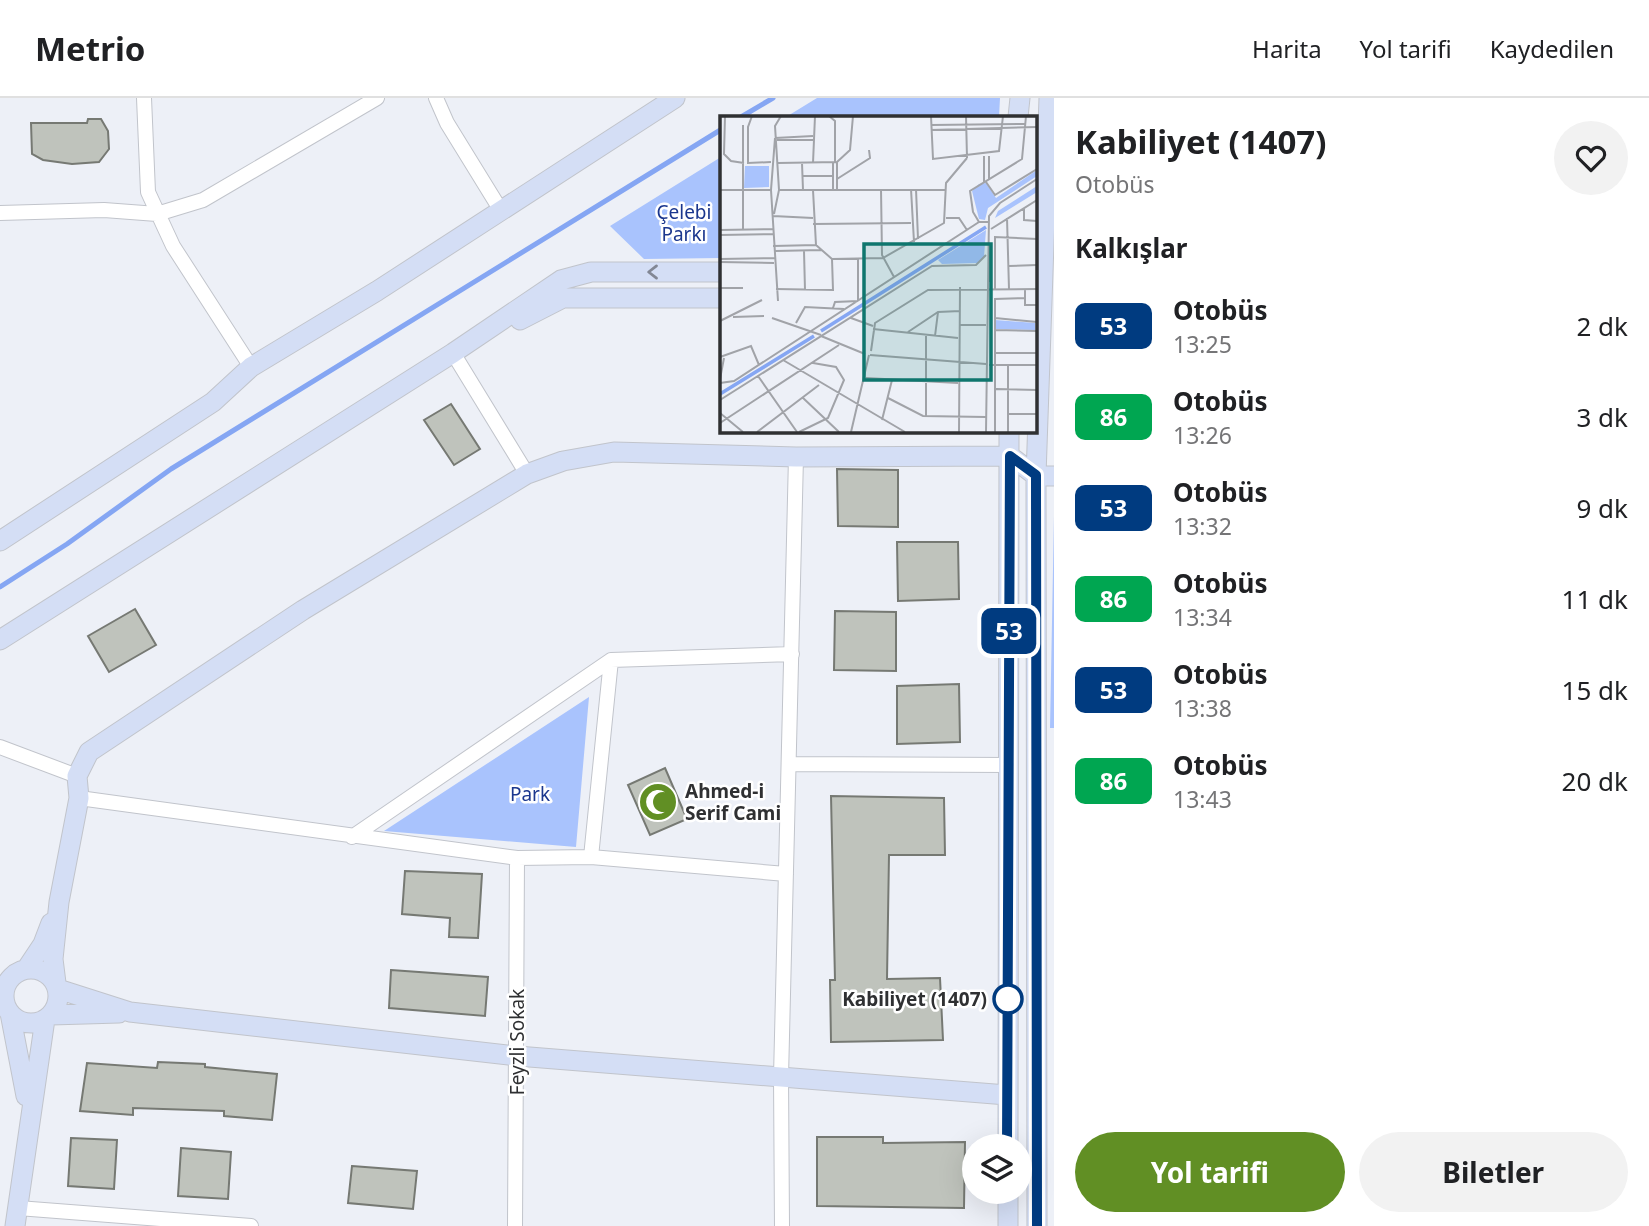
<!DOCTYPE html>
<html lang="tr">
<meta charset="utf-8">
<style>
:root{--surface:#fff;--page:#f2f2f2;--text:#202124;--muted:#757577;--line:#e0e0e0;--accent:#618f24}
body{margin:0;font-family:"Noto Sans",sans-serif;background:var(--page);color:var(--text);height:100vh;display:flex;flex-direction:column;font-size:26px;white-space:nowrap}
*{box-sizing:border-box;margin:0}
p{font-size:23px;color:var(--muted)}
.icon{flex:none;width:38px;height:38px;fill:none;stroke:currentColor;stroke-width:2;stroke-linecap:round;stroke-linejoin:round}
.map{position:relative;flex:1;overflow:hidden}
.drawer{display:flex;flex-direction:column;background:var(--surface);width:595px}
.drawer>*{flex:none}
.badge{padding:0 14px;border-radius:10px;font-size:24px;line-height:46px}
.fabs{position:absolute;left:962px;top:1036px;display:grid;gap:14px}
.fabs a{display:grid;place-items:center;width:70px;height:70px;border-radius:50%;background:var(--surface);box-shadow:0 7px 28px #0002;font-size:35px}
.map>.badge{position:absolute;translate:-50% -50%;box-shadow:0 0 0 4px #fff}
h2{padding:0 21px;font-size:26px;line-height:63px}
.round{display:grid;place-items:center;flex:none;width:74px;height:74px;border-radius:37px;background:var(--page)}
.summary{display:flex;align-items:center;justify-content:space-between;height:119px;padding:0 21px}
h1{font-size:33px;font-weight:700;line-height:52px}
.action{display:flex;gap:14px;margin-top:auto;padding:14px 21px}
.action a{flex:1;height:80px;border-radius:42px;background:var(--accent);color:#fff;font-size:28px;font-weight:700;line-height:80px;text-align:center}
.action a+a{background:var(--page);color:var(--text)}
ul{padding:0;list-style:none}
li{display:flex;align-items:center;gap:21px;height:91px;padding:0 21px}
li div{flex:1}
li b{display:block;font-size:26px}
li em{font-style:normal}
li .badge{min-width:77px;font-weight:700;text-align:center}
header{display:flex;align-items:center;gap:42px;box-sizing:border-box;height:98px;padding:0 35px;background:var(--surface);border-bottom:2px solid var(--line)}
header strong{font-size:33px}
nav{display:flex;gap:38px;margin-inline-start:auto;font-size:24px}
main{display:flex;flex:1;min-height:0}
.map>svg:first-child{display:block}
</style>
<header>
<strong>Metrio</strong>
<nav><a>Harita</a><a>Yol tarifi</a><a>Kaydedilen</a></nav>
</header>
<main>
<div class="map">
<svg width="1054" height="1128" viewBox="0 0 1054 1128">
<rect width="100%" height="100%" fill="#edf0f7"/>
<!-- green -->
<path fill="#a9c3fd" d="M 817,0 L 1000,0 L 999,19 L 786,19 Z
M 721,59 L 721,160 L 644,161 L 610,128 Z
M 1054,418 L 1054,630 L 1050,630 Z
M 589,599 L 576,749 L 384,733 Z"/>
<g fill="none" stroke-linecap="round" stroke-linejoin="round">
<!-- stream -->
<path stroke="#85a6f3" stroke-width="5" d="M 741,19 L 773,0
M 0,489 L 67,446 L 171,371 L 722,31"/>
</g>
<!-- building -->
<path fill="#bfc3bc" stroke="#767973" stroke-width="2" d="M 88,21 L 101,21 L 108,33 L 109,51 L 99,64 L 72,66 L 43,62 L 32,56 L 31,25 L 87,25 Z
M 451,306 L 480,351 L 454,367 L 424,322 Z
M 837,371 L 898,372 L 898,429 L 838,428 Z
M 897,444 L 958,444 L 959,501 L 898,503 Z
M 135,511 L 156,547 L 109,574 L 88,538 Z
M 835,513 L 896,514 L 896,573 L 834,572 Z
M 959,586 L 960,644 L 897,646 L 897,588 Z
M 665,670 L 687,721 L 650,737 L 628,687 Z
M 831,698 L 944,700 L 945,757 L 889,757 L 887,881 L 940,880 L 943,942 L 831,944 L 830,882 L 835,882 Z
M 405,773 L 482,776 L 478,840 L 449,839 L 450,820 L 402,816 Z
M 391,872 L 488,879 L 485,918 L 389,910 Z
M 158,964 L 205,966 L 205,969 L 277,976 L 272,1022 L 224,1018 L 224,1013 L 133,1010 L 133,1017 L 80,1013 L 87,965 L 157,970 Z
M 817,1039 L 883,1039 L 883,1045 L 965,1044 L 964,1110 L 817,1108 Z
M 71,1040 L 117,1042 L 114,1091 L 68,1088 Z
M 181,1050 L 231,1054 L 228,1101 L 178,1098 Z
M 352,1068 L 417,1073 L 413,1111 L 348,1105 Z"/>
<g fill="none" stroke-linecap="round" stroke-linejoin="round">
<defs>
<path id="street" d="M 144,0 L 148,94 L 173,148 L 251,269
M 436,0 L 447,25 L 500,111
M 0,115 L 104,112 L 157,116 L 203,102 L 377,0
M 453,255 L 527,376
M 0,649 L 77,678
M 789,666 L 1009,667
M 79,700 L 517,760 L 591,759 L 786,776
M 352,739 L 611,562 L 792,556
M 591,759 L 611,562
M 18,1110 L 251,1128
M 515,1128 L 517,760
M 782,1128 L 781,979 L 796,359"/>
<path id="secondary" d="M 1018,19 L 1020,0
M 520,222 L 563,200 L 722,200
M 0,443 L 213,304 L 251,269 L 377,193 L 675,0
M 0,542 L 453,255 L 561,182 L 591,174 L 722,174
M 27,870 L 43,846 L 51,825
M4 898a27 27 0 1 1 54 0a27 27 0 1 1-54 0Z
M 56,885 L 53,861 L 59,804 L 79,700 L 77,678 L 89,654 L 303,512 L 527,376 L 563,363 L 614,354 L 796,359 L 1010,358 L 1036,378 L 1054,378
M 58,891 L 130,914 L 517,958 L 1007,997
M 10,915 L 26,998
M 51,917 L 119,915
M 1008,1048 L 1009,332
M 1008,1094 L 1008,1128
M 15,1128 L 45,921
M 1037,1128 L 1036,378 L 1049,0"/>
</defs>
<!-- street casing -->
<use href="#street" stroke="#c1c4cb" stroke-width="16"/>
<!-- secondary casing -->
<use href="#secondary" stroke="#c1c4cb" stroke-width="21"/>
<!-- street -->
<use href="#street" stroke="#fff" stroke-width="14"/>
<!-- secondary -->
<use href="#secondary" stroke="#d4def5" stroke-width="19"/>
</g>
<!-- one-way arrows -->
<defs><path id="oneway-chevron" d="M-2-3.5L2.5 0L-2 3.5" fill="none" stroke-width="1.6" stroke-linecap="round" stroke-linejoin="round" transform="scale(1.75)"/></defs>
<use stroke="#828794" href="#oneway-chevron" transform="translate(653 174) rotate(180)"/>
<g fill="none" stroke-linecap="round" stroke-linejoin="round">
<defs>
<path id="line" d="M 1007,1048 L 1010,358 L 1036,377 L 1037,1128"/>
</defs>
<!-- line casing -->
<use href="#line" stroke="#fff" stroke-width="16"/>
<!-- line -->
<use href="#line" stroke="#003b80" stroke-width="10"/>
</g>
<!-- icons -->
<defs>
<symbol id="mosque-disc" viewBox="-11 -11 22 22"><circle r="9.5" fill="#618f24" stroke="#fff"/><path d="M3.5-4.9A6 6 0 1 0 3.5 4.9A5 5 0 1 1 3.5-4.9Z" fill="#fff"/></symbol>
</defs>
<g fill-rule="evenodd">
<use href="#mosque-disc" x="636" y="682" width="44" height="44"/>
</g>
<!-- markers -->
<circle fill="#fff" stroke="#003b80" stroke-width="3.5" cx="1008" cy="901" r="14"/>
<g text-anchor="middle" stroke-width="5" stroke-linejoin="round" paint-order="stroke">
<!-- park labels -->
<g font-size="19" fill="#1b378e" stroke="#fff">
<text x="684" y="121">Çelebi<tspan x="684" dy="22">Parkı</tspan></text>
<text x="530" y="703">Park</text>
</g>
<!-- poi labels -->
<g font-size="19" font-weight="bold" fill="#2f3032" stroke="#fff" text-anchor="start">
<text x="685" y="700">Ahmed-i<tspan x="685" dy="22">Serif Cami</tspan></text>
</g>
<!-- stop labels -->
<g font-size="19" font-weight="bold" fill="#2f3032" stroke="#fff" text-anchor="end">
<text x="987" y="908">Kabiliyet (1407)</text>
</g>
<!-- street labels -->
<g font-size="19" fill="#2f3032" stroke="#fff">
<text transform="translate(517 944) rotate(-90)" y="7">Feyzli Sokak</text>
</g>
</g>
<!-- overview -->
<g transform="translate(720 18)">
<rect width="317" height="317" fill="#edf0f7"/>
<path d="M 25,50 L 49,50 L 49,71 L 24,72 ZM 317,54 L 317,60 L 268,92 L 265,104 L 259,103 L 252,75 L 259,68 L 266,67 L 276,82 ZM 317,70 L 317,76 L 275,102 L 278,95 ZM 266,114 L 264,141 L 257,147 L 222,148 L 218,144 ZM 275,204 L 315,207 L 315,214 L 275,213 Z" fill="#a9c3fd"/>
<path fill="none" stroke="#85a6f3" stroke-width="3.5" d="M 101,215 L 266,111M 0,278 L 94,220"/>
<path fill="none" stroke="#a1a3a8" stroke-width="2" d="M 5,0 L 4,38 L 11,45 L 24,47M 32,0 L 28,11 L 28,47 L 51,46M 109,0 L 115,5 L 115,46M 211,0 L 213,43 L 279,35 L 283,0M 246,0 L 247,42M 23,9 L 23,114M 211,9 L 306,8M 211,14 L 317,11M 55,22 L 51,74 L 58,185M 55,22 L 93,20M 57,24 L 93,24M 264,40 L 264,66M 269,40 L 269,64M 113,46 L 113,74M 117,46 L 117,74M 58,47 L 117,46 L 130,34 L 133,0M 82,47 L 83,74M 93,47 L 95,0M 83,60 L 113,60M 117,63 L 150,42 L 149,34M 266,66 L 275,79 L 317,53M 161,73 L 162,139 L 174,161M 191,73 L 194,126M 196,73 L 198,123M 0,74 L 50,74M 59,74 L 225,74M 93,74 L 96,129 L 112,143 L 163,142 L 224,107 L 226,67 L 247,42M 304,92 L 304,104 L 317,105M 54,98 L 59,74 L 55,10 L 61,0M 53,100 L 93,102M 226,102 L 239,102 L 247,114M 287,102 L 289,173M 268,106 L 259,106 L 253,96 L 250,75 L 302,43 L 306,0M 93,108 L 191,107M 271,113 L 317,84M 0,114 L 53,113M 0,119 L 53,118M 53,130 L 96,129M 55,135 L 102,134M 84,135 L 85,174M 0,143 L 55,142M 0,146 L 54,147M 289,150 L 317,149M 269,166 L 271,127M 0,172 L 23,172M 56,173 L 113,174 L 112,143M 305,173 L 305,189 L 317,189 L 317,210M 275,174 L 275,121 L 317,123M 113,192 L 115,186 L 138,185 L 138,142M 13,201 L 44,200M 52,202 L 101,219M 131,202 L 153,210M 275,202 L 317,206M 0,205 L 42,184M 76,207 L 85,191 L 124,193M 239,209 L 266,209M 153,213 L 238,222M 275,214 L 317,215M 188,216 L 218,196 L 240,195M 101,220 L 145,238M 215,220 L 218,196M 151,235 L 155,207 L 208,174 L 317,173M 275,237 L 317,237M 150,239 L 266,248M 0,241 L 31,230 L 39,249M 63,244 L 185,316M 269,249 L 317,249M 288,249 L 288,316M 38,260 L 77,316M 146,262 L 238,267M 0,263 L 4,242M 0,267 L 14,265 L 259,106M 276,273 L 317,274M 82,281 L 119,316M 168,282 L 203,300 L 266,301M 0,284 L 212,150 L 256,149 L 266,139M 0,297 L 23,316M 288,298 L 317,298M 206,300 L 206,220M 162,304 L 172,264M 0,307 L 119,229M 37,316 L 99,269M 79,316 L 108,302 L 124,264 L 116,251 L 93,247M 131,316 L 149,239M 239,316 L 240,171M 266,316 L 269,100 L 280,87 L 317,63M 275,316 L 275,183 L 305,182"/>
<path fill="#0f766e" fill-opacity="0.15" stroke="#0f766e" stroke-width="3.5" d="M 144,128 L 271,128 L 271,264 L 144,264 Z"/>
<rect width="317" height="317" fill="none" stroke="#2f3032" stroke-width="3.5"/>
</g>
</svg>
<div class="fabs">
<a><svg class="icon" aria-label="layers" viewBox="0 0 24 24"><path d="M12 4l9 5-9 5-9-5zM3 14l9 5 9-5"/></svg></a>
</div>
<b class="badge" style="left:1009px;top:533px;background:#003b80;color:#fff">53</b>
</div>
<section class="drawer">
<div class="summary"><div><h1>Kabiliyet (1407)</h1><p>Otobüs</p></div><a class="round"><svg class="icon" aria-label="heart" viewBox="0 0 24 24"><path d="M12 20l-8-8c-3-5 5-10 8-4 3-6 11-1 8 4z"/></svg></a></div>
<h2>Kalkışlar</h2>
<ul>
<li><span class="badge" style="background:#003b80;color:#fff">53</span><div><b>Otobüs</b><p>13:25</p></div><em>2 dk</em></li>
<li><span class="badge" style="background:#00a651;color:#fff">86</span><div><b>Otobüs</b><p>13:26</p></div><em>3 dk</em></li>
<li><span class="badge" style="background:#003b80;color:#fff">53</span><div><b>Otobüs</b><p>13:32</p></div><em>9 dk</em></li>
<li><span class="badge" style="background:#00a651;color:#fff">86</span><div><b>Otobüs</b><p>13:34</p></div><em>11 dk</em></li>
<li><span class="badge" style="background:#003b80;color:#fff">53</span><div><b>Otobüs</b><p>13:38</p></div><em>15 dk</em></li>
<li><span class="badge" style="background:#00a651;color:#fff">86</span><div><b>Otobüs</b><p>13:43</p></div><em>20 dk</em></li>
</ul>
<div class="action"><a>Yol tarifi</a><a>Biletler</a></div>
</section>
</main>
